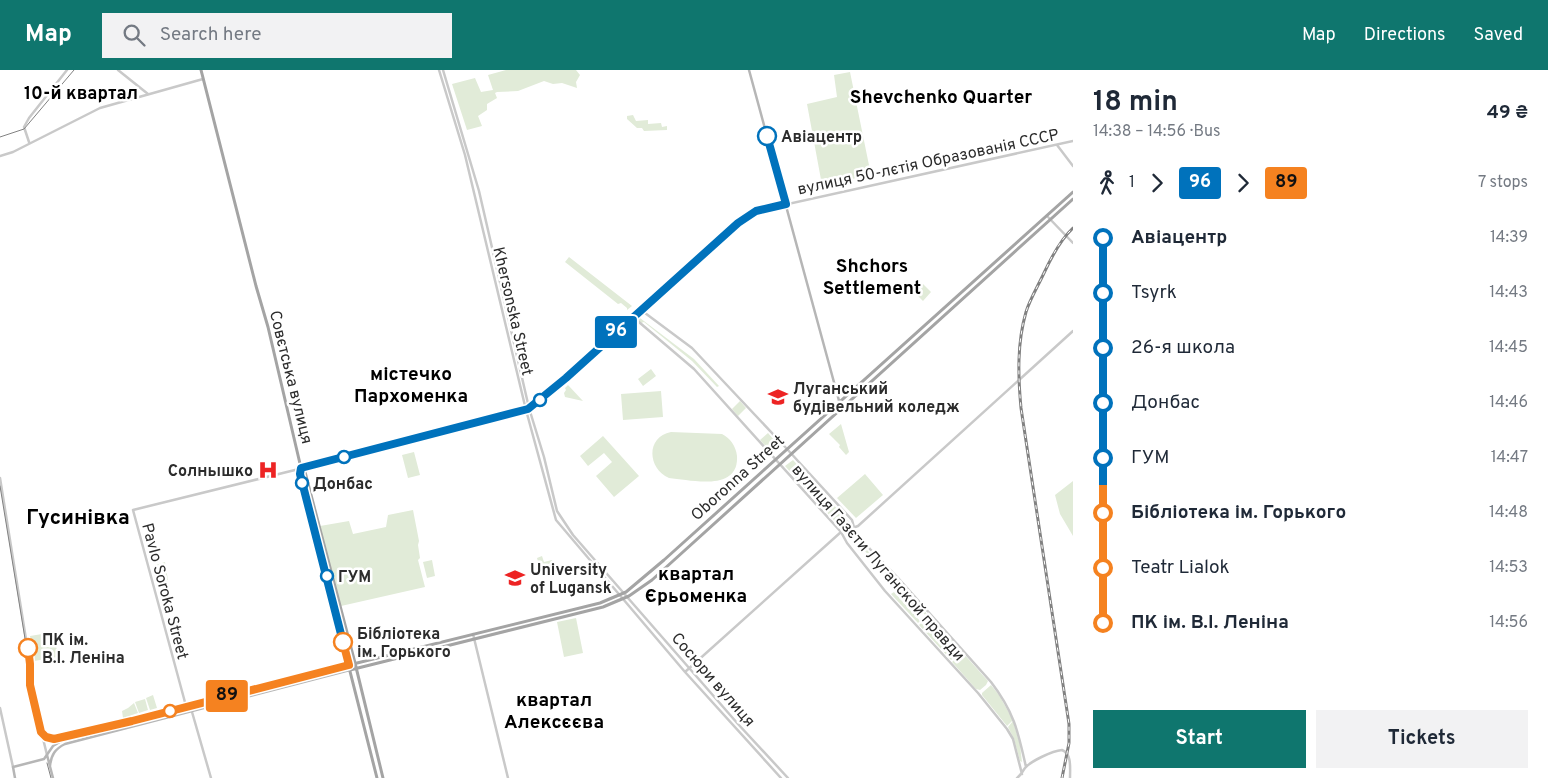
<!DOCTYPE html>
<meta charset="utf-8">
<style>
:root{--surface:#fff;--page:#f2f2f3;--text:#1f2937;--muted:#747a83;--accent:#0f766e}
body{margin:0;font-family:Overpass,sans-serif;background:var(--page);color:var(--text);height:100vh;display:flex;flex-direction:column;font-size:19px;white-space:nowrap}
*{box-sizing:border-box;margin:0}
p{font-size:16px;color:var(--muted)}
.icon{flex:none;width:28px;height:28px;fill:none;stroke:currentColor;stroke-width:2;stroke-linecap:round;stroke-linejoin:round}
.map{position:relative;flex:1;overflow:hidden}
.drawer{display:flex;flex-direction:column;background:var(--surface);width:475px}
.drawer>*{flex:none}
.badge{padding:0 10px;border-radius:4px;font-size:18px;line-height:32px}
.map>.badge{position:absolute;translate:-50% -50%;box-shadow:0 0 0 2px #fff}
.legs{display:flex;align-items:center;gap:8px;height:55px;padding:0 20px;font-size:16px}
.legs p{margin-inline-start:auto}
.head{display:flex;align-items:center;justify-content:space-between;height:85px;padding:0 20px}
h1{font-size:28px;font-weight:700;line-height:38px}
.action{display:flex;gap:10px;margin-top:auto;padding:10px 20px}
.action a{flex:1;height:58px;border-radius:0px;background:var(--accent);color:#fff;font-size:20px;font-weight:700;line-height:58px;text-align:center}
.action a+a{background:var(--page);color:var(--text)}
ul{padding:0 20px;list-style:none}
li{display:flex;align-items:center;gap:18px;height:55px;font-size:19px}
li i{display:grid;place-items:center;width:8px;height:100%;margin:0 6px;background:currentColor}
li i::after{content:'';width:12px;height:12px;margin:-6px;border:4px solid;border-radius:50%;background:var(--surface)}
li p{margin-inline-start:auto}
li:first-child i{background:linear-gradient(#0000 50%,currentColor 0)}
li:last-child i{background:linear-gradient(currentColor 50%,#0000 0)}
header{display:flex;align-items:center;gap:30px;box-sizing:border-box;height:70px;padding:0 25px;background:var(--accent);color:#fff}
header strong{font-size:24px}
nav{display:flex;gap:28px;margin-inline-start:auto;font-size:18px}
.search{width:350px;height:45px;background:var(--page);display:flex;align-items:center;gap:12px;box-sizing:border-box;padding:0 18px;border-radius:0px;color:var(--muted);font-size:19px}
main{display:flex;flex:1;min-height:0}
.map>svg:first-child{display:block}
</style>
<header>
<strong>Map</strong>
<div class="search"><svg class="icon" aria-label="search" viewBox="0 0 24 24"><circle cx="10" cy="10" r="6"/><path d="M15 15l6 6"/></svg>Search here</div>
<nav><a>Map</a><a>Directions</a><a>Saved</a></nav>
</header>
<main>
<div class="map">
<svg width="1073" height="708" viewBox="0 0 1073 708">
<rect width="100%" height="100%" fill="#fff"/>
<!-- green -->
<path fill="#e1ebd8" d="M 506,0 L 576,0 L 580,5 L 576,12 L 577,18 L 562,13 L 553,14 L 544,11 L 518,21 L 497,22 L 495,23 L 497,28 L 487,34 L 487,40 L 478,46 L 482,56 L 467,60 L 452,14 L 475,8 L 481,22 L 493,20 L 488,5 Z
M 850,2 L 871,105 L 822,115 L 807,34 L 837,27 L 834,5 Z
M 633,45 L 636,51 L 648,50 L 648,54 L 661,53 L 662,57 L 667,56 L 667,60 L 644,61 L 642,58 L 637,58 L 627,49 L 627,46 Z
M 569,187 L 632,236 L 627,240 L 627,238 L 621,233 L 618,234 L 565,192 Z
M 923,214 L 931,222 L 923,231 L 914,222 Z
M 640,248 L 694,289 L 719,316 L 717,317 L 692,291 L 644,252 L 641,253 L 638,250 Z
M 651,299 L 656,306 L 643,316 L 638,309 Z
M 568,315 L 583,331 L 565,327 L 564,323 L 566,320 L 565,318 Z
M 661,321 L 663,347 L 623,350 L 621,324 Z
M 740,331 L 746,338 L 738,346 L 732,339 Z
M 841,354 L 849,382 L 846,385 L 839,377 L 840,375 L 829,364 Z
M 671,362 L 722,364 C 730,368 736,376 737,386 C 739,422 691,410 669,408 C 647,398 646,367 671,362 Z
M 768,363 L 780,377 L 773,384 L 760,370 Z
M 603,366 L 639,406 L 614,427 L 596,406 L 612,392 L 604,383 L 588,396 L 580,386 Z
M 414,382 L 420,405 L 408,408 L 402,385 Z
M 793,390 L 849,452 L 841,458 L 785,396 Z
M 865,404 L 883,425 L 856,448 L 837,428 Z
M 1073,411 L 1073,466 L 1060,444 L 1055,425 Z
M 413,440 L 419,471 L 418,475 L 420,488 L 418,490 L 425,517 L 341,536 L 320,456 L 349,451 L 353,464 L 386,457 L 388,445 Z
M 854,466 L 892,507 L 890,509 L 853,468 Z
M 542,486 L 544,492 L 552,490 L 554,499 L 541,502 L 537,488 Z
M 432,490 L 435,506 L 427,508 L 423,492 Z
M 165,492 L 168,510 L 156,513 L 153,496 Z
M 901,515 L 928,545 L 926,546 L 899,517 Z
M 894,522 L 920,551 L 918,553 L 891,524 Z
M 929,546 L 962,581 L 951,590 L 919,555 Z
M 576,548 L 583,583 L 564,587 L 557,552 Z
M 54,562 L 58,587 L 34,591 L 30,566 Z
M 963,583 L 988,611 L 986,615 L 980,620 L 976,619 L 952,592 Z
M 991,615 L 999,625 L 1013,650 L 1007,656 L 982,625 L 982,623 Z
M 153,625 L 157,638 L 150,640 L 146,628 Z
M 145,629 L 148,640 L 139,643 L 135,632 Z
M 134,633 L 138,643 L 123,648 L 122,641 L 128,638 Z
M 1013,651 L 1020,675 L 1022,692 L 1020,691 L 1014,669 L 1008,657 Z"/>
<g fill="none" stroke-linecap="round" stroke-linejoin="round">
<!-- tertiary -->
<path stroke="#c9c9c9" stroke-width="2.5" d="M 118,0 L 148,24
M 439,0 L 465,85 L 526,340 L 556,450 L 685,602 L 781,708
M 443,0 L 479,121 L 529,338 L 544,387 L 557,441 L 573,465 L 738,654 L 788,708
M 29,72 L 24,57 L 29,48 L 67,0
M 1057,75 L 1073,96
M 0,86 L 13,82 L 100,38 L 203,9
M 1047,146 L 1073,173
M 641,240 L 692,278 L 787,379 L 852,450 L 855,461 L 870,479 L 899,509 L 991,612 C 1014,642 1018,661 1026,697
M 633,247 L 694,299 L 841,462 L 847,473 L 885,521 L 978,623 L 1007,659 L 1013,669 L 1022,704
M 0,408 L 30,594 L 30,615 L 47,685
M 473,564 L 508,708
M 685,602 L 841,462 L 858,456 L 1073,261
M 190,635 L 211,708
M 186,636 L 133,440 L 295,400 L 528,339 L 568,306 L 738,153 L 756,141 L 1073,71
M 0,638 L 13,697
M 41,662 L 50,668 L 68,666
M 1017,708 C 1021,705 1022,702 1025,698 C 1031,691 1052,681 1062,680 C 1072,684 1070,698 1070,708"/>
<!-- secondary -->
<path stroke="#b6b6b6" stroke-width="2.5" d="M 749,0 L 841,338
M 47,685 L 53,708
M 50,696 C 51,685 55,679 65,674 L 350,600
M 15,708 L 13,697 L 44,689 L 53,676 L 70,666 L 349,595"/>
<!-- primary -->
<path stroke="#a4a4a4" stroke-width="3" d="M 201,0 L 256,216 L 268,257 L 301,398 L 300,404 L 377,708
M 301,398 L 305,402 L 355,593 L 383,708
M 349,595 L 600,533 L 626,522 L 664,490 L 1073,122
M 350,600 L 603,537 L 629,526 L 652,510 L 1073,129"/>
<!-- tram -->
<path stroke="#818181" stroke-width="1" d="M 0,67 L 24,59 L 74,0
M 0,416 L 29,593 L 29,614 L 40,663
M 47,693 L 51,708"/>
<defs>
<path id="rail" d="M 1062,708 L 1069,673 L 1069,654 L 1021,338 C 1018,306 1017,273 1026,242 C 1030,229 1038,216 1044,203 C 1051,188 1060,170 1073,158"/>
</defs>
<!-- rail casing -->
<use href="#rail" stroke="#818181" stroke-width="3"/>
<!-- rail -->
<use href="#rail" stroke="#fff" stroke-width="1" stroke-dasharray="4" stroke-linecap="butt"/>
</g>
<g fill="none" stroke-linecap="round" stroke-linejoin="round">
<defs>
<path id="line-1" d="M 343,572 L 300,404 L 301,398 L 528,339 L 566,308 L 738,153 L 756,141 L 786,134 L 767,66"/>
<path id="line-2" d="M 28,578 L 30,594 L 30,615 L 41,662 L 46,667 L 54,669 L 132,651 L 349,595 L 343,572"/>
</defs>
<!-- line-1 casing -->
<use href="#line-1" stroke="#fff" stroke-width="11"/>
<!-- line-2 casing -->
<use href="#line-2" stroke="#fff" stroke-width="11"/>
<!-- line-1 -->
<use href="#line-1" stroke="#0072bc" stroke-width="8"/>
<!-- line-2 -->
<use href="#line-2" stroke="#f58220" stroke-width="8"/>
</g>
<!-- icons -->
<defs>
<symbol id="university-bare" viewBox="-9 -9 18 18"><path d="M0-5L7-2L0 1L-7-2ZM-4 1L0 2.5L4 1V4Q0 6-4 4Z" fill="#ed2424" stroke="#fff" stroke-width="2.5" paint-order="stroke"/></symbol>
<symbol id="hospital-bare" viewBox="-9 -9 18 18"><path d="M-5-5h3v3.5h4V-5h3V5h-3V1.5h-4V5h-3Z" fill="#ed2424" stroke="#fff" stroke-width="2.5" paint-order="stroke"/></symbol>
</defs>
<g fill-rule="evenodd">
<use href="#university-bare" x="764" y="313" width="28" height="28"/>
<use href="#hospital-bare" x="254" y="386" width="28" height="28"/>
<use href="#university-bare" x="501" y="494" width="28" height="28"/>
</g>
<!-- markers -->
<g fill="#fff" stroke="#0072bc" stroke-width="2.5">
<circle cx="767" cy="66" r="9"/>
<circle cx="540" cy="330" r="6"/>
<circle cx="344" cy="387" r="6"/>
<circle cx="302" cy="413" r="6"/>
<circle cx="327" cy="506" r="6"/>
</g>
<g fill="#fff" stroke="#f58220" stroke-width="2.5">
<circle cx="343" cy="572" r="9"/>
<circle cx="28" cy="578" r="9"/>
<circle cx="170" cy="641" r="6"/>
</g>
<g text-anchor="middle" stroke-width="5" stroke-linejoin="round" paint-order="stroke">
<!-- stop labels -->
<g font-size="16" font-weight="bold" fill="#2c2c2c" stroke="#fff" text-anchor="start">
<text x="781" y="72">Авіацентр</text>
<text x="313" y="419">Донбас</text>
<text x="338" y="512">ГУМ</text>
<text x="357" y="569">Бібліотека<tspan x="357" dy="18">ім. Горького</tspan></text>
<text x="42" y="575">ПК ім.<tspan x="42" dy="18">В.І. Леніна</tspan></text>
</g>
<!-- street labels -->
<g font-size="16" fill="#2c2c2c" stroke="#fff">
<text transform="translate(928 91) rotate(-12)" y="6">вулиця 50-лєтія Образованія СССР</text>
<text transform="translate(514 241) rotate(77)" y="6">Khersonska Street</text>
<text transform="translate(292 307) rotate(76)" y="6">Совєтська вулиця</text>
<text transform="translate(737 407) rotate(-42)" y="6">Oboronna Street</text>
<text transform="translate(879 492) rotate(49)" y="6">вулиця Газєти Луганской правди</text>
<text transform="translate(166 521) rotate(75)" y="6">Pavlo Soroka Street</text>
<text transform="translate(714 609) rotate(49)" y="6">Сосюри вулиця</text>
</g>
<!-- poi labels -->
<g font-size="16" font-weight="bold" fill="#2c2c2c" stroke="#fff" text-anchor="start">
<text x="793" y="324">Луганський<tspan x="793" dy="18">будівельний коледж</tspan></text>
<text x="253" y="406" text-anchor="end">Солнышко</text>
<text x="530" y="505">University<tspan x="530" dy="18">of Lugansk</tspan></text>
</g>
<!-- neighbourhood labels -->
<g font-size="18" font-weight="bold" fill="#000" stroke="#fff">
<text x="81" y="29">10-й квартал</text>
</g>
<!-- quarter labels -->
<g font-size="19" font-weight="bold" fill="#000" stroke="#fff">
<text x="941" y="33">Shevchenko Quarter</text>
<text x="872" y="202">Shchors<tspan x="872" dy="22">Settlement</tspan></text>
<text x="411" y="310">містечко<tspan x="411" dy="22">Пархоменка</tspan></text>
<text x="696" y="510">квартал<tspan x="696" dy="22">Єрьоменка</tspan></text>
<text x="554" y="636">квартал<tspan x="554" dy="22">Алексєєва</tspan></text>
</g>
<!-- district labels -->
<g font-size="21" font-weight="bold" fill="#000" stroke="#fff">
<text x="78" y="454">Гусинівка</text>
</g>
</g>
</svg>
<b class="badge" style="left:616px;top:262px;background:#0072bc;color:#fff">96</b>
<b class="badge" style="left:227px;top:626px;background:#f58220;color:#111">89</b>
</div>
<section class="drawer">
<div class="head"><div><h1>18 min</h1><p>14:38 – 14:56 · Bus</p></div><b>49 ₴</b></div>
<div class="legs"><svg class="icon" aria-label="walk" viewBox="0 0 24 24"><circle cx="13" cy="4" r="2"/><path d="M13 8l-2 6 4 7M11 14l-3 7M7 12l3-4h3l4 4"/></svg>1<svg class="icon" aria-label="forward" viewBox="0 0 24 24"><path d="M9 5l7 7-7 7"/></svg><b class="badge" style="background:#0072bc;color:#fff">96</b><svg class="icon" aria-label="forward" viewBox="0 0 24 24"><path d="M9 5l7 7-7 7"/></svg><b class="badge" style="background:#f58220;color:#111">89</b><p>7 stops</p></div>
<ul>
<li><i style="color:#0072bc"></i><b>Авіацентр</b><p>14:39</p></li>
<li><i style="color:#0072bc"></i><span>Tsyrk</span><p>14:43</p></li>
<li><i style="color:#0072bc"></i><span>26-я школа</span><p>14:45</p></li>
<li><i style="color:#0072bc"></i><span>Донбас</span><p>14:46</p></li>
<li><i style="color:#0072bc"></i><span>ГУМ</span><p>14:47</p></li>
<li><i style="color:#f58220"></i><b>Бібліотека ім. Горького</b><p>14:48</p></li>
<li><i style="color:#f58220"></i><span>Teatr Lialok</span><p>14:53</p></li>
<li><i style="color:#f58220"></i><b>ПК ім. В.І. Леніна</b><p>14:56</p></li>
</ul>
<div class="action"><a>Start</a><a>Tickets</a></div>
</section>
</main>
